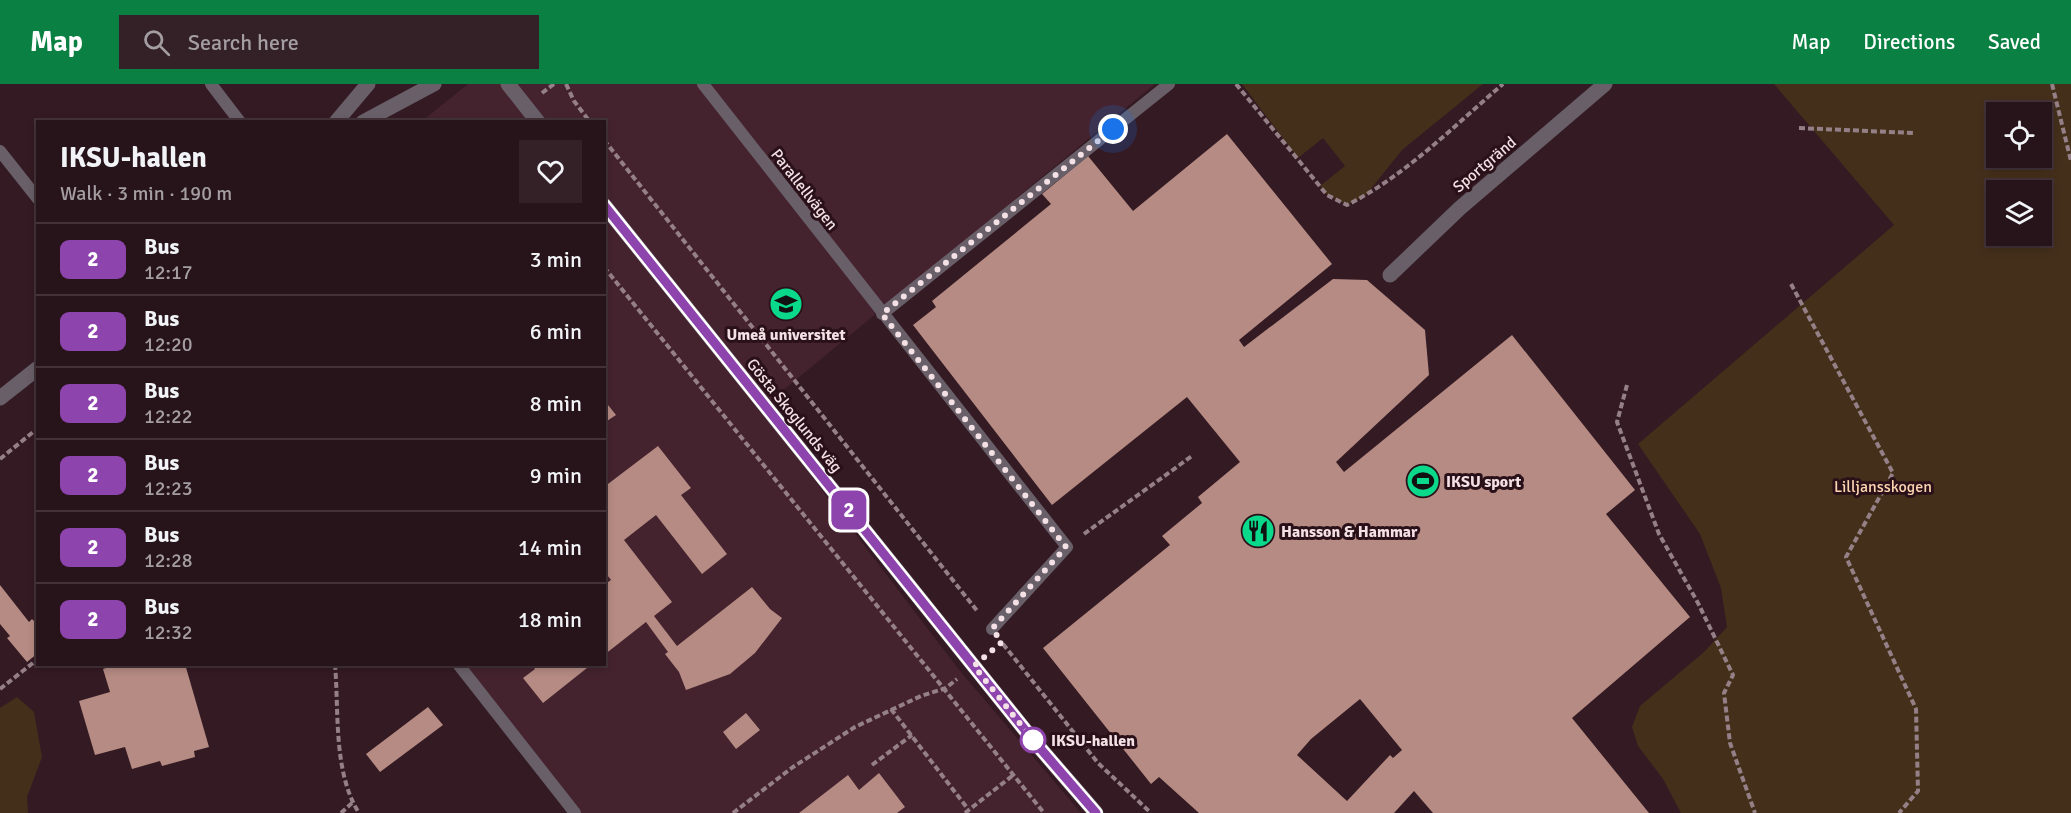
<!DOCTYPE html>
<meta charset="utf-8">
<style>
:root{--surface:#27141a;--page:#332127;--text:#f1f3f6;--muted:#a49ea2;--line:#433339;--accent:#0b8043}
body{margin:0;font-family:Signika,sans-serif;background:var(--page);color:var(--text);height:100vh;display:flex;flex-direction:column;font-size:22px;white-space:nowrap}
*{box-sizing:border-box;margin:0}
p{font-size:20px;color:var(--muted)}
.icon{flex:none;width:33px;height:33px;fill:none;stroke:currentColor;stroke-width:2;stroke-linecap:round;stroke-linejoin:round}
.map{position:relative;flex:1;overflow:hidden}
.panel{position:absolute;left:36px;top:36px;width:570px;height:546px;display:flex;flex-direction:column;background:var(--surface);border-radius:0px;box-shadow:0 3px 9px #0003,0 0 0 2px var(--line)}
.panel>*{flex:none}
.badge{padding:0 12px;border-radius:9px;font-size:21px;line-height:39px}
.tools{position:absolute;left:1986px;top:18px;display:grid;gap:12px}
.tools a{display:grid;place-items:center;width:66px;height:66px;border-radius:0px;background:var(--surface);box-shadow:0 3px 9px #0003,0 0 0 2px var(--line);font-size:30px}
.you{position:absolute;width:30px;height:30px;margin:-15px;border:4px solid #fff;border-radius:50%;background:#1a73e8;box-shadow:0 0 0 9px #1a73e833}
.map>.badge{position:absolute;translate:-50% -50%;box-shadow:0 0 0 3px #fff}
.round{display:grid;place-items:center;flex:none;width:63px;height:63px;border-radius:0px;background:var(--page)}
.overview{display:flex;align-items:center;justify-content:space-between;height:102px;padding:0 24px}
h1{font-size:28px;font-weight:700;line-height:45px}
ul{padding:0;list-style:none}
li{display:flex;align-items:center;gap:18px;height:72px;padding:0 24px;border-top:2px solid var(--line)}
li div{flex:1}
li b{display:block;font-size:22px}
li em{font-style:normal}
li .badge{min-width:66px;font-weight:700;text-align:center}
header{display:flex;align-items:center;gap:36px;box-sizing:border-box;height:84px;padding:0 30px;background:var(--accent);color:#fff}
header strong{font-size:28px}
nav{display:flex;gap:33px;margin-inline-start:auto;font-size:21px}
.search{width:420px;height:54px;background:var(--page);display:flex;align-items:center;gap:15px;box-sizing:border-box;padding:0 21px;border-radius:0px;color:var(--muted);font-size:22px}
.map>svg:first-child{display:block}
</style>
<header>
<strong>Map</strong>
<div class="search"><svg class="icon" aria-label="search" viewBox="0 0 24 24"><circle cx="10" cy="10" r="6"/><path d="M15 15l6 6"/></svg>Search here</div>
<nav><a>Map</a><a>Directions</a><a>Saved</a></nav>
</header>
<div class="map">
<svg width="2071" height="729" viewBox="0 0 2071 729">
<rect width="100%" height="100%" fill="#341a23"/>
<!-- built -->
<path fill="#44232e" d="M 468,0 L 1155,0 L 764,322 L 605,119 L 604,38 L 421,38 Z
M 605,122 L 960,587 L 1081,729 L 573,729 L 457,581 L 604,580 Z"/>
<!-- green -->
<path fill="#442f1b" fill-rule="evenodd" d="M 1242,0 L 1483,0 L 1402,66 L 1366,111 L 1347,121 L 1327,111 L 1320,102 L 1345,82 L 1323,54 L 1298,74 Z
M 1774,0 L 2071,0 L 2071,729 L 1681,729 L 1663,695 L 1638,662 L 1632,643 L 1640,622 L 1704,568 L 1727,543 L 1721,504 L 1700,450 L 1638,360 L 1894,141 ZM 2042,28 L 2042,74 L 1996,74 L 1996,28 ZM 2042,106 L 2042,152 L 1996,152 L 1996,106 Z
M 17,613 L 34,628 L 42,673 L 27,713 L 28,729 L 0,729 L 0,624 Z"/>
<!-- building -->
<path fill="#b58b83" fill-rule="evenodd" d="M 1227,50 L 1332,180 L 1239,256 L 1244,263 L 1333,195 L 1367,196 L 1425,246 L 1429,291 L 1336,378 L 1344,388 L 1512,251 L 1635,406 L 1606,430 L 1690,533 L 1572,634 L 1649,729 L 1433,729 L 1414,707 L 1394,729 L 1199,729 L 1159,693 L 1151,700 L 1043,564 L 1170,461 L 1162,452 L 1202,419 L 1198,413 L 1240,378 L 1187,313 L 1052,421 L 913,241 L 936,223 L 932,217 L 1051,120 L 1042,110 L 1088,72 L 1133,127 ZM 1360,615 L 1402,666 L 1393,674 L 1390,671 L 1347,717 L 1297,671 L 1311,655 Z
M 604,316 L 616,331 L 604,339 Z
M 658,362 L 691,404 L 681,411 L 727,470 L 702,490 L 656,431 L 624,456 L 672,518 L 654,532 L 677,562 L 752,503 L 770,525 L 782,534 L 755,569 L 730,590 L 686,606 L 679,588 L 665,570 L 668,568 L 646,538 L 604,571 L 604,501 L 611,496 L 604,487 L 604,403 Z
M 0,501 L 29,538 L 32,535 L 38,541 L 38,569 L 27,578 L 7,554 L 10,552 L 0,540 Z
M 118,580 L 185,580 L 209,663 L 194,667 L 195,673 L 162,682 L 160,677 L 132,685 L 125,663 L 95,671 L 79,617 L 110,608 L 103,585 Z
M 531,580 L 592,580 L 543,619 L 523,594 L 535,585 Z
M 428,623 L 443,641 L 380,688 L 366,670 Z
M 746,629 L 760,646 L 736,665 L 723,648 Z
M 879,689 L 905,723 L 897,729 L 799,729 L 848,691 L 859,706 Z"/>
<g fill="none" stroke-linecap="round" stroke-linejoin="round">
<!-- path -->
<path stroke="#968087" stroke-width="4" stroke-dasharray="6 3" stroke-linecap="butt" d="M 566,0 L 574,17 L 590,38
M 1236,0 L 1327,111 L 1347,121 C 1405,92 1454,42 1503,0
M 2052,0 L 2071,77
M 542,9 L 554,0
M 1799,44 L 1914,49
M 604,56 L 978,528
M 604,183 L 1044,729
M 1791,200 L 1893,389 L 1846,473 L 1916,625 L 1918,707 L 1899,729
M 1627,301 L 1617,338 L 1659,450 L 1698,519 L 1733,591 L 1724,609 L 1730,659 L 1755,729
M 0,375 L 38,344
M 1084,450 L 1192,372
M 1003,560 L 1098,679 L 1151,729
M 335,580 C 339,628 333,688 359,729
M 0,605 L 38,575
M 891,625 L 968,725
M 872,681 L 912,651
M 341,729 L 353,718
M 733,729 L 793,683 L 855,643 L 921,612 L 946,604 L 957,595
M 965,729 L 1012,692"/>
<!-- lane -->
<path stroke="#695f68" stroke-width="12" d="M 211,0 L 240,38
M 703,0 L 1067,463 L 992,545
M 0,67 L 38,115
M 882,230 L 1169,0
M 458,580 L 575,729"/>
<!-- street -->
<path stroke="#695f68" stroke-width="15" d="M 508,0 L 538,38
M 336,38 L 368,0
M 363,38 L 434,0
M 604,121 L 1033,656 L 1096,729
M 1390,191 L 1460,124 L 1605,0
M 0,314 L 38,284"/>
</g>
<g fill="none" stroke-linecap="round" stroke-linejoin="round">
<defs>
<path id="line" d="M 604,121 L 1033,656 L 1096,729"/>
</defs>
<!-- line casing -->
<use href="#line" stroke="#fff" stroke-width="14"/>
<!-- line -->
<use href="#line" stroke="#8e44ad" stroke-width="9"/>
<!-- walk -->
<path stroke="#f3e1e6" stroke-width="6" stroke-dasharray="0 10.8" d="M 1033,656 L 974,582 L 1002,558 L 992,545 L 1066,463 L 882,230 L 1113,45"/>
</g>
<!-- icons -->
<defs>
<symbol id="university-disc" viewBox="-11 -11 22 22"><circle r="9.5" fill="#0ad98b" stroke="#2a1119"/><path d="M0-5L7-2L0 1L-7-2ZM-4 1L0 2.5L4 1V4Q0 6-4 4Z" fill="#111"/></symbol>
<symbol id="stadium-disc" viewBox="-11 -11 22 22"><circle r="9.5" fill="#0ad98b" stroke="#2a1119"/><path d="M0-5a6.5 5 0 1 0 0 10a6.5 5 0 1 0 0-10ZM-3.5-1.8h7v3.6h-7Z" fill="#111"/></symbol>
<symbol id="restaurant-disc" viewBox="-11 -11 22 22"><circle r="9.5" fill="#0ad98b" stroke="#2a1119"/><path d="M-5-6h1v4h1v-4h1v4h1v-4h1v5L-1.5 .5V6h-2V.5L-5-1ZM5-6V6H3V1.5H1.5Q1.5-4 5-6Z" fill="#111"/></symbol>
</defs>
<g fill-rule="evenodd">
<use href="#university-disc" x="767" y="201" width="38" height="38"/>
<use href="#stadium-disc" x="1404" y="378" width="38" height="38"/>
<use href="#restaurant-disc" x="1239" y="428" width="38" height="38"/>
</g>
<!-- markers -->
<circle fill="#fff" stroke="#8e44ad" stroke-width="3" cx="1033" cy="656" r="12"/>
<g text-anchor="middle" stroke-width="6" stroke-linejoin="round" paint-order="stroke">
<!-- street labels -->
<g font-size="16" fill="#f3e1e6" stroke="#2a1119">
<text transform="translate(1484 80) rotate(-40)" y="6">Sportgränd</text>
<text transform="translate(805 105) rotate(52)" y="6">Parallellvägen</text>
<text transform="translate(795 331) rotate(51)" y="6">Gösta Skoglunds väg</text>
</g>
<!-- poi labels -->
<g font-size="16" font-weight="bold" fill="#f3e1e6" stroke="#2a1119" text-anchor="start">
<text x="786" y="256" text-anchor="middle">Umeå universitet</text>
<text x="1446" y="403">IKSU sport</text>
<text x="1281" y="453">Hansson &amp; Hammar</text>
</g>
<!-- park labels -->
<g font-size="16" fill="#fed5b1" stroke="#2a1119">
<text x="1883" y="408">Lilljansskogen</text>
</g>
<!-- stop labels -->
<g font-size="16" font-weight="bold" fill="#f3e1e6" stroke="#2a1119" text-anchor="start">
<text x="1051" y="662">IKSU-hallen</text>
</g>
</g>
</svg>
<div class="tools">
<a><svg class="icon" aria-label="locate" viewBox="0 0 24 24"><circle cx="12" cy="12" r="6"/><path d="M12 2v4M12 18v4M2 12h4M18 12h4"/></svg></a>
<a><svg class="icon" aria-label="layers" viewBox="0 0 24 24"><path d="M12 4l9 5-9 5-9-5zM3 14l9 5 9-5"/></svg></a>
</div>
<div class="you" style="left:1113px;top:45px"></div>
<b class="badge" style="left:849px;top:426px;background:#8e44ad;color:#fff">2</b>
<section class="panel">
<div class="overview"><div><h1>IKSU-hallen</h1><p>Walk · 3 min · 190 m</p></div><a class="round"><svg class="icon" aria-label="heart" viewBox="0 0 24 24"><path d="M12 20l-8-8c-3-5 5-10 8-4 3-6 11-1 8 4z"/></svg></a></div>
<ul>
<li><span class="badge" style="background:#8e44ad;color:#fff">2</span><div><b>Bus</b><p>12:17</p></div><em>3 min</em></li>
<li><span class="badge" style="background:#8e44ad;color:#fff">2</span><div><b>Bus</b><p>12:20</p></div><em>6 min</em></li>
<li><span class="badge" style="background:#8e44ad;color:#fff">2</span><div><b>Bus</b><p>12:22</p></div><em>8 min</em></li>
<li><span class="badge" style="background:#8e44ad;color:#fff">2</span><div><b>Bus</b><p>12:23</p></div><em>9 min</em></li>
<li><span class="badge" style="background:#8e44ad;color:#fff">2</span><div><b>Bus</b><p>12:28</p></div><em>14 min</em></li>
<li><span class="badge" style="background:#8e44ad;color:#fff">2</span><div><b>Bus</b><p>12:32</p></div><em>18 min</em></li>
</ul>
</section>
</div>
